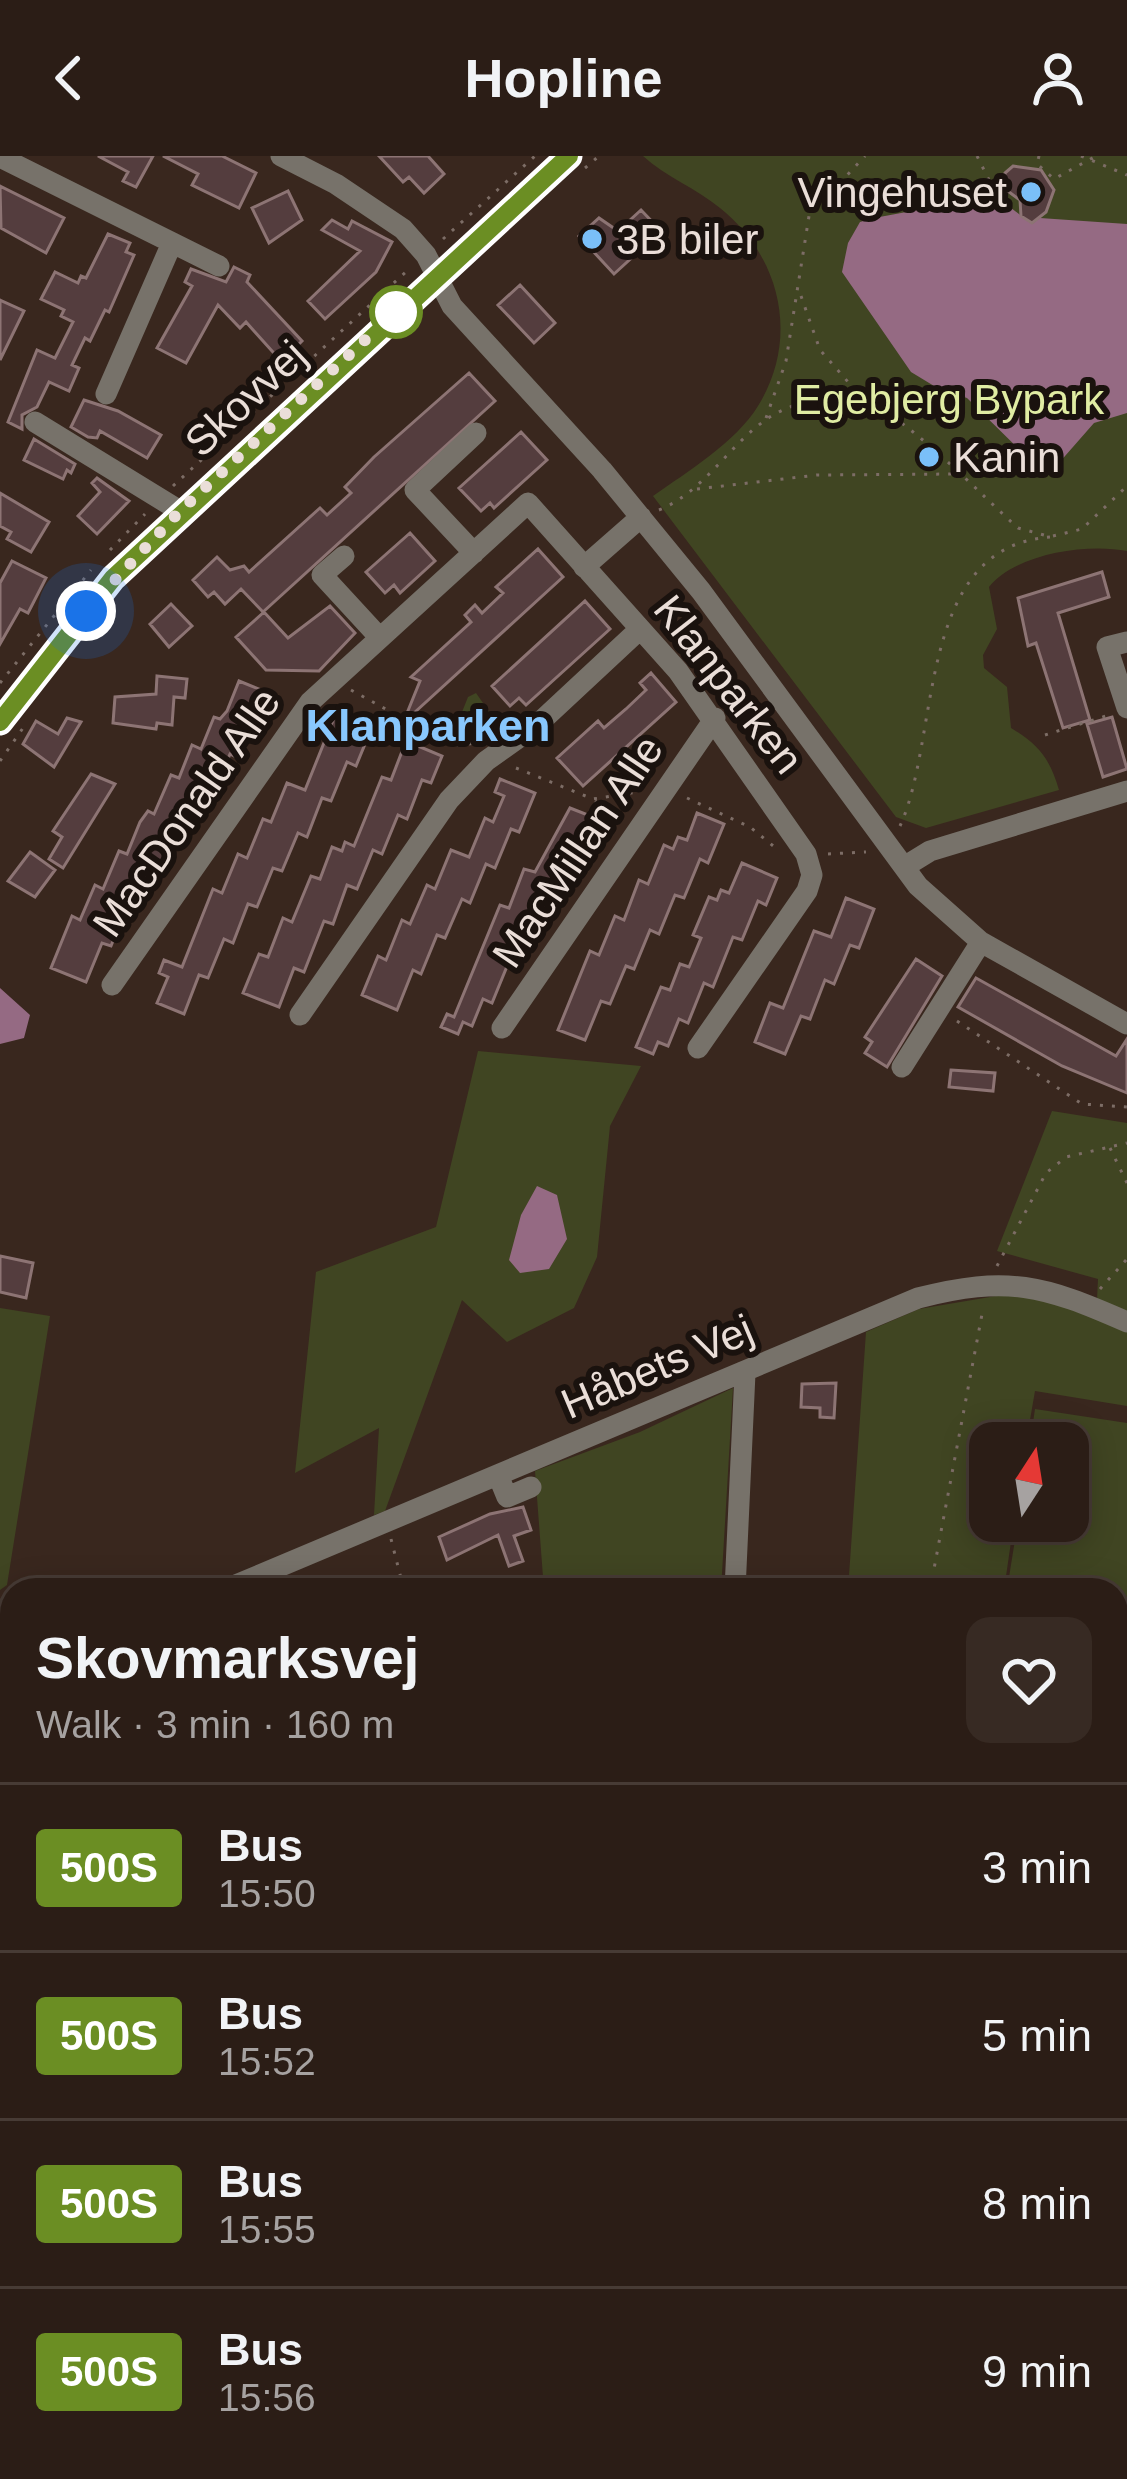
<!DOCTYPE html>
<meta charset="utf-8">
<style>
:root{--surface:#2b1d16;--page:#372a23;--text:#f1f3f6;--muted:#a6a2a1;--line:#473b35}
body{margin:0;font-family:Helvetica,sans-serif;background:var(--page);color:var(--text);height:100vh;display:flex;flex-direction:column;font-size:45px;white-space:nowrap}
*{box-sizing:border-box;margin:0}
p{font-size:39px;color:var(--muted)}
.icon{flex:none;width:66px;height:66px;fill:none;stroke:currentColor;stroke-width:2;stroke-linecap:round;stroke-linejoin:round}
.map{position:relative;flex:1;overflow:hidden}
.panel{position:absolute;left:0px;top:1422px;width:1128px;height:903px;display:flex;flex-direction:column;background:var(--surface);border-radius:36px 36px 0 0;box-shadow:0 6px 30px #0003,0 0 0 3px var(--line)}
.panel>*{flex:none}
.badge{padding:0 24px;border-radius:9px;font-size:42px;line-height:78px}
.needle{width:78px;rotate:12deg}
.fabs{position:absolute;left:969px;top:1266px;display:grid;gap:24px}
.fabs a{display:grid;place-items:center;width:120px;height:120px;border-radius:24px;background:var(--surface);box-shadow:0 6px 30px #0003,0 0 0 3px var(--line);font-size:60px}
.you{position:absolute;width:60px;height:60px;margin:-30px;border:9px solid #fff;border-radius:50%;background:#1a73e8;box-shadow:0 0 0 18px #1a73e833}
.map>.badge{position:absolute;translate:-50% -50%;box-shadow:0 0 0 6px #fff}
.round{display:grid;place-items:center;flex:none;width:126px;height:126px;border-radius:24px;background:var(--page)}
.head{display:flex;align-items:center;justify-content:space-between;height:204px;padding:0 36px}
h1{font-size:57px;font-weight:700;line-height:90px}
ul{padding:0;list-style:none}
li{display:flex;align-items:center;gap:36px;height:168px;padding:0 36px;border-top:3px solid var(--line)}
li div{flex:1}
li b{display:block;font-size:45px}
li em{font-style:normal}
li .badge{min-width:132px;font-weight:700;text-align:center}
header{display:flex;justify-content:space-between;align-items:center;height:156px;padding:0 36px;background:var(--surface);font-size:54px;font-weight:700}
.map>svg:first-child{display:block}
</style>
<header><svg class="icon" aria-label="back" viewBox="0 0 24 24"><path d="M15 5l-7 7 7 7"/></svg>Hopline<svg class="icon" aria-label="person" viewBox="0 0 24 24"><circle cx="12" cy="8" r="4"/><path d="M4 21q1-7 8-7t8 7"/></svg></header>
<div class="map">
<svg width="1127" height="2323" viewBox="0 0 1127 2323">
<rect width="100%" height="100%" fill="#39271e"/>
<!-- green -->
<path fill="#404522" d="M 643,0 L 1127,0 L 1127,395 C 1086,387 1015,398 989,431 L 997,473 L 983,499 L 984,512 L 1007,531 L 1011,572 C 1039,589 1050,603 1059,634 L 926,672 L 896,661 L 653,340 C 687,316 736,286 758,250 C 800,182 781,101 720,52 C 696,32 666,21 643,0 Z
M 476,537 L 495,564 L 485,574 L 462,574 L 456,588 L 451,587 L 448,575 L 456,571 L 468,541 Z
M 478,895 L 641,910 L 610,970 L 597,1101 L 574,1152 L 507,1186 L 462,1144 L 385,1355 L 374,1359 L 379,1272 L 295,1317 L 316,1116 L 436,1071 Z
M 1052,955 L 1127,967 L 1127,1158 L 1097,1144 L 1098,1123 L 997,1095 Z
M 1032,1134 L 1127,1173 L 1127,1250 L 1035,1235 L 1026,1287 L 990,1287 L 990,1365 L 1014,1365 L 1004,1434 L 848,1434 L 866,1176 L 919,1153 Z
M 0,1152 L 50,1160 L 7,1429 L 0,1434 Z
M 733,1232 L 721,1434 L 544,1434 L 535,1315 L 640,1276 Z
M 1035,1253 L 1127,1267 L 1127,1482 L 1116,1480 L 1116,1434 L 1007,1434 L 1018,1365 L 1068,1365 L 1068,1287 L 1030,1287 Z
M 1116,1496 L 1127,1498 L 1127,2148 L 1116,2148 Z
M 12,1527 L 12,1863 L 0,1859 L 0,1532 Z
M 401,2313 L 664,2313 L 661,2323 L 398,2323 Z"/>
<!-- water -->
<path fill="#956a83" d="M 968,41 L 1007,49 L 1032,68 L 1040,62 L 1127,68 L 1127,257 L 1094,267 L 1051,316 L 1029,303 L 967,242 L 939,233 L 911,216 L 842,116 L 848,87 L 860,66 C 898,55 931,55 968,41 Z
M 0,832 L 30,859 L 24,882 L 0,888 Z
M 537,1030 L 557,1039 L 567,1083 L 549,1113 L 520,1117 L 509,1104 L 521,1059 Z
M 0,1662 L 12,1672 L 12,1758 L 0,1754 Z"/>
<!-- building -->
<path fill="#543d3e" stroke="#8d7474" stroke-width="3" d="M 98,0 L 153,0 L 136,31 L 123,25 L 128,16 Z
M 163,0 L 222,0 L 256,17 L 239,52 L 192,29 L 198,18 Z
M 379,0 L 428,0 L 444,18 L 424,37 L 409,21 L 403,26 Z
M 1013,10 L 1041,14 L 1054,34 L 1046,56 L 1032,67 L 1021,60 L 1020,44 L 1005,33 L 1005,17 Z
M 0,30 L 64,62 L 46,97 L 1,72 Z
M 288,35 L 302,64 L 269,87 L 252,52 Z
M 641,54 L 661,75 L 614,118 L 579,80 L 599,62 L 618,75 Z
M 332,64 L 348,73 L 352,65 L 392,86 L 376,116 L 325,163 L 308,145 L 360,95 L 322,74 Z
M 108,78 L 130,87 L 126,96 L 134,99 L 109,156 L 105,154 L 90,185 L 85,182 L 72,209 L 79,212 L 69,235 L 49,226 L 37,251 L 22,259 L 22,273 L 8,266 L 37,194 L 55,202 L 73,166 L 61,160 L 64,154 L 41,143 L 55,116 L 78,127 L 81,120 L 86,122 Z
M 234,111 L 250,119 L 247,126 L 302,185 L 294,193 L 295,204 L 281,205 L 246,166 L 240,172 L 218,149 L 186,207 L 157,192 L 192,130 L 185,126 L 191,113 L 226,126 Z
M 520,129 L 555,167 L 534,187 L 498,149 Z
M 0,144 L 24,155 L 0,204 Z
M 469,217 L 495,245 L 263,456 L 241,433 L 225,448 L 214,436 L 208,441 L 193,424 L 217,401 L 230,414 L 244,410 L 249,416 L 320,352 L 327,359 L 351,337 L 345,331 L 374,301 Z
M 84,244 L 118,255 L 161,279 L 147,302 L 100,275 L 97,282 L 88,281 L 71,271 Z
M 521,276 L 547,304 L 494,352 L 490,347 L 481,355 L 459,332 Z
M 34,283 L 75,308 L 71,317 L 67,314 L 63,323 L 24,304 Z
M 97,322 L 129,345 L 97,378 L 78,360 L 100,336 L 92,327 Z
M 0,337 L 49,366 L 31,396 L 7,383 L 11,376 L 0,370 Z
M 410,377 L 435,405 L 400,437 L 394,429 L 385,437 L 366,416 Z
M 538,393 L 563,421 L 403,567 L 420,525 L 411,521 L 471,466 L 465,459 L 475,449 L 482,457 L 503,437 L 496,431 Z
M 12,405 L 46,422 L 28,457 L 20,453 L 0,488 L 0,427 Z
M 1102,416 L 1109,441 L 1058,457 L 1090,564 L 1063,572 L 1036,487 L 1028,490 L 1018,442 Z
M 585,445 L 610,473 L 526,549 L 519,542 L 510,550 L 492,530 Z
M 171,448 L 192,470 L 169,491 L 150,468 Z
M 330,450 L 355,477 L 319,515 L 266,514 L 236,481 L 264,456 L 288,482 Z
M 651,517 L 676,546 L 583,630 L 557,602 L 598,565 L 604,572 L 626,553 L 646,534 L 640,527 Z
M 157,520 L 187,523 L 185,542 L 174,541 L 172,569 L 157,567 L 156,573 L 113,567 L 115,541 L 156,538 Z
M 239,525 L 274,539 L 258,578 L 250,574 L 238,602 L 230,598 L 209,649 L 201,646 L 184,684 L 176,681 L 160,719 L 152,716 L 135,755 L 127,751 L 111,790 L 102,787 L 86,826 L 51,812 L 72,760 L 80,764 L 95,729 L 103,733 L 119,695 L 127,698 L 140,666 L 148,655 L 154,658 L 171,619 L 179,622 L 192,589 L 201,593 L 214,561 L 220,563 L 227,555 Z
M 336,557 L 372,571 L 356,610 L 347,606 L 331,645 L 322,642 L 307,681 L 298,677 L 282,715 L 273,712 L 257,751 L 248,748 L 233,787 L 224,783 L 208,822 L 199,819 L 184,858 L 157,847 L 168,821 L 159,817 L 164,804 L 182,811 L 213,733 L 222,737 L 238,698 L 247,702 L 263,663 L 271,666 L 287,627 L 305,634 Z
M 1112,561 L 1127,613 L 1103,621 L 1087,568 Z
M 67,562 L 81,566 L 54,611 L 23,588 L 36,565 L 58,578 Z
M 406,585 L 442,600 L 431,627 L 422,624 L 407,663 L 398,659 L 382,698 L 373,694 L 357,733 L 347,729 L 333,768 L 324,765 L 304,816 L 294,812 L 279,851 L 243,837 L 259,798 L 268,801 L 283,762 L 292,766 L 311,720 L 320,723 L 332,691 L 342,695 L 345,686 L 354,690 L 382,621 L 391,624 Z
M 91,618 L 115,628 L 63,712 L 49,703 L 62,681 L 53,675 Z
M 500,623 L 535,637 L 519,676 L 511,673 L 495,712 L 486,708 L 470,747 L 462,743 L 445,782 L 437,779 L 421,818 L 413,814 L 397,854 L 362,839 L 378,800 L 386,804 L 402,764 L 410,768 L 427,729 L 435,733 L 451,694 L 469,701 L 485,662 L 493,666 L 504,640 L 495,636 Z
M 570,652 L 606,666 L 591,705 L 581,701 L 570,729 L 561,725 L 541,776 L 532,772 L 516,811 L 508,808 L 492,847 L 483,843 L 472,870 L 463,866 L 458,878 L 441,871 L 447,858 L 454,861 L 500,749 L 509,752 L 524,713 L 535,716 Z
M 697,657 L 724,668 L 708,707 L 700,703 L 684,742 L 675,739 L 659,778 L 650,774 L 634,813 L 626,810 L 610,848 L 601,845 L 585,884 L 558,874 L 590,795 L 599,799 L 615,760 L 624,764 L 639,724 L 648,728 L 664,689 L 673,693 L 678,681 L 687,684 Z
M 30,696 L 55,714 L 35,741 L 8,725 Z
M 742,707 L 777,722 L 766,749 L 758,745 L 742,784 L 733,781 L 713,831 L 704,827 L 688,867 L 679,863 L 668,890 L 658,886 L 653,898 L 636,891 L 661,831 L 670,834 L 680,808 L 689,811 L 701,782 L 693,779 L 709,741 L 717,744 L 721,734 L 729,737 Z
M 846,742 L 874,753 L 859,792 L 850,789 L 834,828 L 825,824 L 810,863 L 801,860 L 785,898 L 755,886 L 770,847 L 783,852 L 814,775 L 831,781 Z
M 916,803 L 942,820 L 887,911 L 865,897 L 872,886 L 865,881 Z
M 976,822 L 1116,900 L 1127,883 L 1127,937 L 1062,910 L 958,851 Z
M 951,914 L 995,917 L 993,935 L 949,931 Z
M 0,1100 L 33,1107 L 26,1142 L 0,1136 Z
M 836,1227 L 834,1262 L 820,1261 L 820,1252 L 801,1251 L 802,1228 Z
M 523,1351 L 531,1374 L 514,1380 L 523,1405 L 509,1410 L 498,1379 L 447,1404 L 439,1381 L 490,1358 Z"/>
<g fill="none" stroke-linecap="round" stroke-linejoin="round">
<!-- path -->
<path stroke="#7d6d66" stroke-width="3" stroke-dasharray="3 9" stroke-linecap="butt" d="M 977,0 L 999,44
M 1039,0 L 1037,8 L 1054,23 L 1096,0
M 1081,0 L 1127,19
M 585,12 L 599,0
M 443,83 L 535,0
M 801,140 L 820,194 L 863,243
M 766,262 L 786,205 L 809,60 L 865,0
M 173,330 L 409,113
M 697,333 L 817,319 L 956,318
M 659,354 C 703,336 727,292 764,265 C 788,247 832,236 861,244 C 902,255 984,342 1018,372 L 1044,379
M 1053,380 L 1082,373 L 1127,330
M 110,394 L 145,358
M 0,527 L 91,414
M 351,534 L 453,590 L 476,587
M 1045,579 L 1106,560
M 0,605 L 23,572
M 516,612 L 593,643 L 638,636
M 687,642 L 750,671 L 777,693
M 595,645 L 621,665
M 900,670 C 941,581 915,391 1050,381
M 828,698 L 866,696
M 957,865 L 1082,948 L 1127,951
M 1110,992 L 1127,1027
M 997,1110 L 1046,1017 L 1066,1001 L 1127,987
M 1100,1133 L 1127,1103
M 391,1383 L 404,1434
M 930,1434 L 983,1153
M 0,1563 L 12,1568
M 1116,1578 L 1127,1580
M 415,2323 L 421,2313
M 634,2323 L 634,2313"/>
<!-- minor -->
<path stroke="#77726a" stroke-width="21" d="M 281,0 L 336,28 L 403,73 L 426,99 L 452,150 L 602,314 L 701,435 L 918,730 L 981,786 L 1127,868
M 0,1 L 219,110
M 106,238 L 172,87
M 35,266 L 180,355
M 474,397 L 415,334 L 476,277
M 344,400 L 322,419 L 380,482
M 584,411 L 641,361
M 1127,486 L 1107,491 L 1127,552
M 0,566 L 113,421 L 569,0
M 904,711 L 930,695 L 1127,635
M 112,829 L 310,546 L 528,347 L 678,515 L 806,698 L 812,719 L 807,735 L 698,892
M 300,859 L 449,644 L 486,605 L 538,568 L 640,473
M 502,872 L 715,562
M 902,911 L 981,786
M 498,1319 L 507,1341 L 531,1331
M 224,1434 L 918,1142 C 1008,1119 1043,1129 1127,1166
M 735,1434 L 745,1217
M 0,1528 L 12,1523
M 0,1945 L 12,1949
M 0,2120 L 12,2123
M 1116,2268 L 1117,2269
M 0,2295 L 12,2298
M 63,2313 L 98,2323
M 836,2323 L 839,2313"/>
</g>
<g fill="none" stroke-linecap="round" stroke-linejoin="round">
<defs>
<path id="line" d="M 0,566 L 113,422 L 569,0"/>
</defs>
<!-- line casing -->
<use href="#line" stroke="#fff" stroke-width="27"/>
<!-- line -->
<use href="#line" stroke="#6b8e23" stroke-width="18"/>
<!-- walk -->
<path stroke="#eaded8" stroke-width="12" stroke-dasharray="0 21.6" d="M 86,455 L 180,355 L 404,148 L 396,156"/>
</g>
<!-- markers -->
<g fill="#7abff8" stroke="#1a120e" stroke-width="4.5">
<circle cx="1031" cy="36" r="12"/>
<circle cx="592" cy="83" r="12"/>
<circle cx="929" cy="301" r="12"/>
</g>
<circle fill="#fff" stroke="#6b8e23" stroke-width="6" cx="396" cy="156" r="24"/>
<g text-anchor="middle" stroke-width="12" stroke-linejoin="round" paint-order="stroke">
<!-- poi labels -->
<g font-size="42" fill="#eaded8" stroke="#1a120e" text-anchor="start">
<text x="1007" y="51" text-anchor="end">Vingehuset</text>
<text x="616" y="98">3B biler</text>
<text x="953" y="316">Kanin</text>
</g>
<!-- street labels -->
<g font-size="42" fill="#eaded8" stroke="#1a120e">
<text transform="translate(245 242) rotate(-43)" y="15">Skovvej</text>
<text transform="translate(729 528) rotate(52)" y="15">Klanparken</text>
<text transform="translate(186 656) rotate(-55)" y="15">MacDonald Alle</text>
<text transform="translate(577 695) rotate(-56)" y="15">MacMillan Alle</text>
<text transform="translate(657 1210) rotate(-23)" y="15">Håbets Vej</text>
</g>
<!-- park labels -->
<g font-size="42" fill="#e0eca3" stroke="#1a120e">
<text x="949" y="258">Egebjerg Bypark</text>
</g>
<!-- neighbourhood labels -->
<g font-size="45" font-weight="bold" fill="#88c7fd" stroke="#1a120e">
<text x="428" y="585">Klanparken</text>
</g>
</g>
</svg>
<div class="fabs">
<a><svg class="needle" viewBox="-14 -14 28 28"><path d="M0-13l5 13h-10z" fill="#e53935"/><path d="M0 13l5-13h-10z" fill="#a6a2a1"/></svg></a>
</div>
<div class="you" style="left:86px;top:455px"></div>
<section class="panel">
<div class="head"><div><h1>Skovmarksvej</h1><p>Walk · 3 min · 160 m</p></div><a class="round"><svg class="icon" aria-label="heart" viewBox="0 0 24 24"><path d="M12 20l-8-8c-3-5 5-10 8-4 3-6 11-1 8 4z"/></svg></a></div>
<ul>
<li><span class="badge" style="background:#6b8e23;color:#fff">500S</span><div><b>Bus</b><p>15:50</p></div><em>3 min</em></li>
<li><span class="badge" style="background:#6b8e23;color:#fff">500S</span><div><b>Bus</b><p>15:52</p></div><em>5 min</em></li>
<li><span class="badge" style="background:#6b8e23;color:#fff">500S</span><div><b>Bus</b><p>15:55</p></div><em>8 min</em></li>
<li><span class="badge" style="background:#6b8e23;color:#fff">500S</span><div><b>Bus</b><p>15:56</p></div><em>9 min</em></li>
</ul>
</section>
</div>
